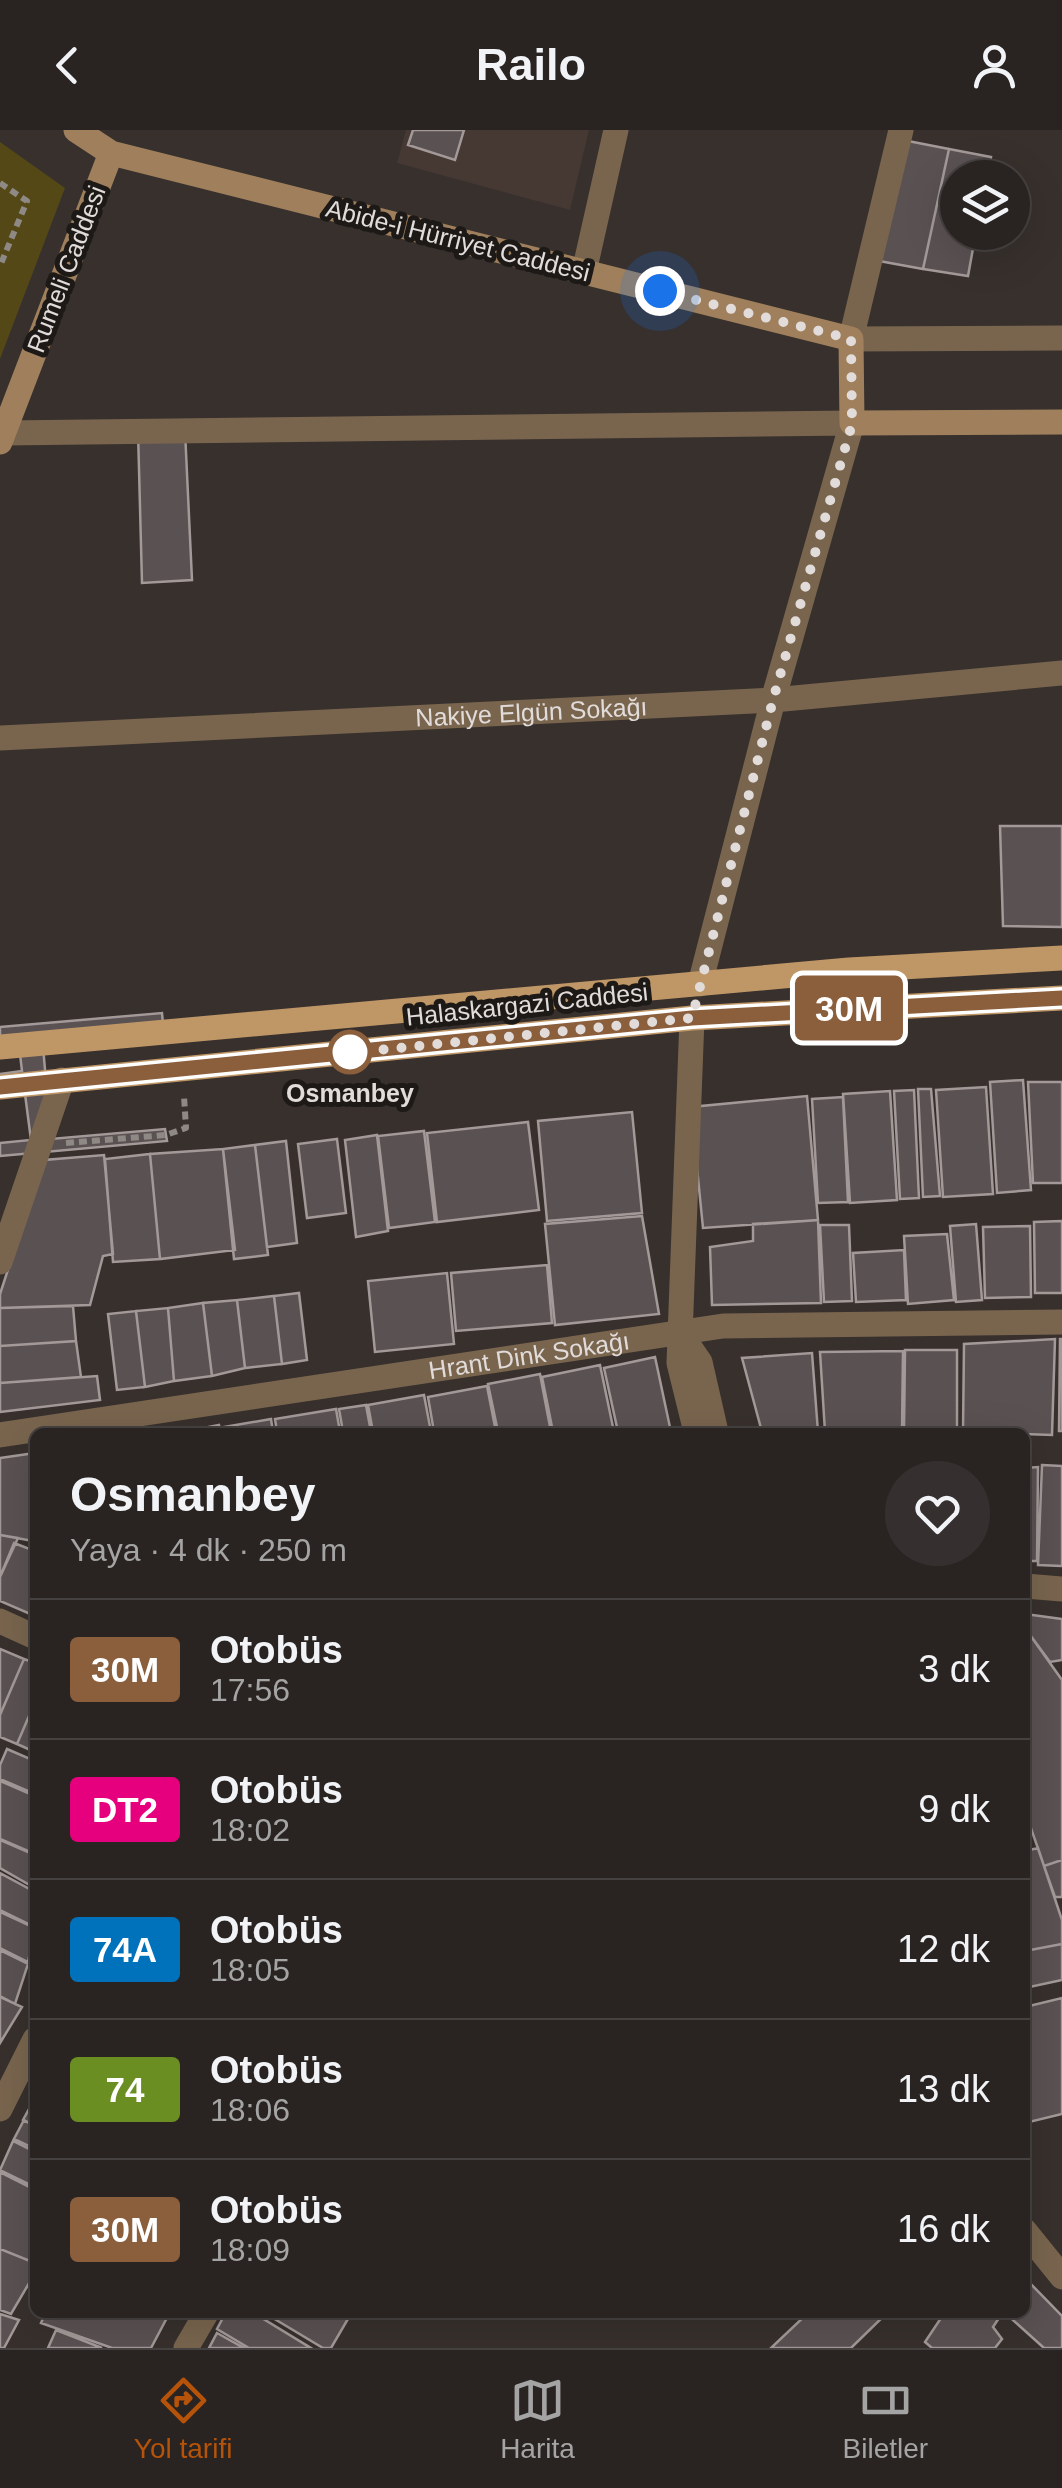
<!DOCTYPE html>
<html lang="tr">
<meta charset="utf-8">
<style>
:root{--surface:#292422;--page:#35302f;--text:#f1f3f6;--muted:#a5a4a5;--line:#454140;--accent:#b45309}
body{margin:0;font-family:Arial,sans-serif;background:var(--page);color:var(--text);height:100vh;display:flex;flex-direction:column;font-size:38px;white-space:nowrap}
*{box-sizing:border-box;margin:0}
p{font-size:32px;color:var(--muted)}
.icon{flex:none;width:55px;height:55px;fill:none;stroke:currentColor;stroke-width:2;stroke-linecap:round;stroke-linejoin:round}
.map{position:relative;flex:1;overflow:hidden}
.drawer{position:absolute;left:30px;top:1298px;width:1000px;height:890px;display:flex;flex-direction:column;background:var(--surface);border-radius:15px;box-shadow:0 10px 40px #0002,0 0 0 2px var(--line)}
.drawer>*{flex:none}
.badge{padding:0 20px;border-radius:8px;font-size:35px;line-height:65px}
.tools{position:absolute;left:940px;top:30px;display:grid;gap:20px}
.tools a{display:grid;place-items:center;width:90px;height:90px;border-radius:50%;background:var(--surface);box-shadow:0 10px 40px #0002,0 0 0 2px var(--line);font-size:50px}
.you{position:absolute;width:50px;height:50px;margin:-25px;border:8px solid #fff;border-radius:50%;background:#1a73e8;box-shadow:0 0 0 15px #1a73e833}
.map>.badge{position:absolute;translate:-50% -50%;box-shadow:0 0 0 5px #fff}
.round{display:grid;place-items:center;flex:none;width:105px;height:105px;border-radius:52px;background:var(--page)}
.overview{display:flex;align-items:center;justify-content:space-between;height:170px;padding:0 40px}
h1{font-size:48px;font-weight:800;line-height:75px}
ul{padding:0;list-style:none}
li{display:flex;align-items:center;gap:30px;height:140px;padding:0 40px;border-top:2px solid var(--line)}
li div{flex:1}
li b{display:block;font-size:38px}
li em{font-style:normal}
li .badge{min-width:110px;font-weight:700;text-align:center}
header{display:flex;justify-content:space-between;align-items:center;height:130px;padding:0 40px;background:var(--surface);font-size:45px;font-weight:800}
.tab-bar{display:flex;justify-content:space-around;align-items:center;height:140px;border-top:2px solid var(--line);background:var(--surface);font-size:28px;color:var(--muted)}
.tab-bar a{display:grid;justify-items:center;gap:5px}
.tab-bar .current{color:var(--accent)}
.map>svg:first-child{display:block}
</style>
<header><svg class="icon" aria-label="back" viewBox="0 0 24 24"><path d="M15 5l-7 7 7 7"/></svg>Railo<svg class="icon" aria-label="person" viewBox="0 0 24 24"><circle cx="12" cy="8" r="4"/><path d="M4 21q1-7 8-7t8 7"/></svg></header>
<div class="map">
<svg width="1062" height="2218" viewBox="0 0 1062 2218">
<rect width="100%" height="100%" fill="#37302d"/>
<!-- built -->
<path fill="#463833" d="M 406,0 L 589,0 L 570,80 L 397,33 Z"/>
<!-- green -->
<path fill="#534816" d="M 0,12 L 65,58 L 0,229 Z"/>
<!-- building -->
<path fill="#5a5152" stroke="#a39999" stroke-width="2.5" d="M 413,0 L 464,0 L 455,30 L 408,15 Z
M 908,11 L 949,19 L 923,139 L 879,131 Z
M 949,19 L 991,27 L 987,48 L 958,48 L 958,102 L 976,102 L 968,146 L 923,139 Z
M 138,301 L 185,301 L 192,450 L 142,453 Z
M 1000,696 L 1062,696 L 1062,797 L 1003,796 Z
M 162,883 L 163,894 L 42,905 L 51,1009 L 165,999 L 167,1011 L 0,1026 L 0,1013 L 31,1010 L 25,964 L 0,967 L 0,944 L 22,941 L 18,907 L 0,909 L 0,897 Z
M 1023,950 L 1031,1060 L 997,1063 L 990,952 Z
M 1028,952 L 1062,952 L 1062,1053 L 1033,1053 Z
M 986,957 L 993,1064 L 943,1067 L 936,960 Z
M 918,959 L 931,959 L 940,1066 L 923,1067 Z
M 914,960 L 919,1068 L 900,1069 L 894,961 Z
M 890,961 L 897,1070 L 850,1073 L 843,964 Z
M 807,966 L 818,1090 L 703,1098 L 691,977 Z
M 843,967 L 848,1072 L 818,1073 L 812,969 Z
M 632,982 L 642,1083 L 547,1091 L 538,991 Z
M 528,992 L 539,1080 L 437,1092 L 427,1003 Z
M 424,1001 L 435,1092 L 389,1098 L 378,1006 Z
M 377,1005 L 388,1101 L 356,1107 L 345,1010 Z
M 337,1009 L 346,1083 L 307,1088 L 298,1014 Z
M 286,1011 L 297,1113 L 267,1117 L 255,1015 Z
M 255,1015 L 268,1125 L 234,1129 L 223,1019 Z
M 223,1019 L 235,1120 L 160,1129 L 150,1024 Z
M 150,1024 L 160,1129 L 113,1132 L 105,1029 Z
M 104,1025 L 113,1124 L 103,1126 L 90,1175 L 0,1178 L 0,1164 L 44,1030 Z
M 642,1086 L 659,1184 L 555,1195 L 545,1094 Z
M 818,1090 L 821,1173 L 712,1175 L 710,1117 L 753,1111 L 753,1094 Z
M 1062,1091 L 1062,1163 L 1035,1163 L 1034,1092 Z
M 976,1094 L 982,1170 L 956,1172 L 950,1096 Z
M 820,1095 L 849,1095 L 852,1171 L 824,1172 Z
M 1030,1096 L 1031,1167 L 985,1168 L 983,1097 Z
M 947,1104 L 954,1170 L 908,1174 L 904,1106 Z
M 904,1120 L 906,1170 L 856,1172 L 853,1123 Z
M 547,1135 L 552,1193 L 456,1201 L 451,1143 Z
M 447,1143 L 454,1214 L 375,1222 L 368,1151 Z
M 299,1163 L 307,1230 L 282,1234 L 274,1166 Z
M 274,1166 L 282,1234 L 245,1238 L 237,1170 Z
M 237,1170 L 245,1238 L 212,1246 L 203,1173 Z
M 203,1173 L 212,1246 L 174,1251 L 168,1178 Z
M 73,1176 L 76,1211 L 0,1216 L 0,1178 Z
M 168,1178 L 174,1251 L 145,1257 L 136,1181 Z
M 136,1181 L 145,1257 L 117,1260 L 108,1184 Z
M 1055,1209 L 1052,1305 L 963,1302 L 964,1214 Z
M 1060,1209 L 1062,1209 L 1062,1301 L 1059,1301 Z
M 76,1211 L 81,1247 L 0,1253 L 0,1216 Z
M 905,1220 L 957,1220 L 957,1299 L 904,1299 Z
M 903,1221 L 902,1302 L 825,1302 L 820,1222 Z
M 812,1223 L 818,1302 L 762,1302 L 742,1228 Z
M 655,1227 L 671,1302 L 618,1302 L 604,1238 Z
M 600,1235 L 614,1302 L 553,1302 L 542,1247 Z
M 540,1244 L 551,1302 L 498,1302 L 488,1254 Z
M 97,1246 L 100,1270 L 0,1282 L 0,1253 Z
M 487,1256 L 496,1302 L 434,1302 L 428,1267 Z
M 424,1265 L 431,1302 L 373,1302 L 368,1275 Z
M 366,1275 L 371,1302 L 343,1302 L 339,1279 Z
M 336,1279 L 340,1302 L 277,1302 L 275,1289 Z
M 271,1289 L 273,1302 L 225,1302 L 224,1297 Z
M 219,1295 L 221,1302 L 183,1302 Z
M 35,1323 L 33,1411 L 0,1405 L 0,1328 Z
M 1042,1335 L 1062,1336 L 1062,1436 L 1038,1435 Z
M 1038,1337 L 1037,1431 L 1025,1431 L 1025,1338 Z
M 0,1405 L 18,1408 L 0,1447 Z
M 14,1413 L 35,1421 L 35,1486 L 0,1471 L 0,1447 Z
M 1025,1484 L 1062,1489 L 1062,1530 L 1050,1532 L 1025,1498 Z
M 1025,1498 L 1062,1550 L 1062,1730 L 1044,1736 L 1025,1681 Z
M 0,1519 L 24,1529 L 0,1585 Z
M 24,1529 L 35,1533 L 35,1572 L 17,1614 L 0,1607 L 0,1585 Z
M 35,1572 L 35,1622 L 17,1614 Z
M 7,1619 L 35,1631 L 35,1664 L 0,1649 L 0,1635 Z
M 0,1651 L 35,1666 L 35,1724 L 0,1709 Z
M 0,1710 L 35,1725 L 35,1758 L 0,1738 Z
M 1038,1718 L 1062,1790 L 1062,1814 L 1025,1821 L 1025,1721 Z
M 1062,1730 L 1062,1767 L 1055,1767 L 1044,1736 Z
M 0,1743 L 35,1762 L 35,1797 L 0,1780 Z
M 0,1782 L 35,1798 L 28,1832 L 0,1818 Z
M 1062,1814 L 1062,1850 L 1025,1858 L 1025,1821 Z
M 0,1820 L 28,1834 L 15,1874 L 0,1866 Z
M 0,1867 L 22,1877 L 0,1913 Z
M 1062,1868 L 1062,1984 L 1025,1993 L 1025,1877 Z
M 35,1968 L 35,1996 L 23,1990 Z
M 24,1990 L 35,1996 L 35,2019 L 14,2009 Z
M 13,2011 L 35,2022 L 35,2057 L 0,2040 Z
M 0,2042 L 35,2060 L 35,2133 L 0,2119 Z
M 0,2119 L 35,2133 L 35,2143 L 11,2184 L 0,2180 Z
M 1025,2148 L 1062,2186 L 1062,2218 L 1044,2218 L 1004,2182 L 1025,2182 Z
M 46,2182 L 170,2182 L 151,2218 L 112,2218 L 41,2193 Z
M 226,2182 L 252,2182 L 311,2218 L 249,2218 L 217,2199 Z
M 263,2182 L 352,2182 L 331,2218 L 323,2218 Z
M 809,2182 L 888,2182 L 851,2218 L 771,2218 Z
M 945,2182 L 1003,2182 L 993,2197 L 1002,2209 L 995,2218 L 932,2218 L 925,2212 Z
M 0,2184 L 19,2190 L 4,2218 L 0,2218 Z
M 56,2200 L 102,2218 L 48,2218 Z
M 217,2203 L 244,2218 L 209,2218 Z"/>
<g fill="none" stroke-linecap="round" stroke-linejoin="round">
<!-- path -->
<path stroke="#8f8986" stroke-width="6" stroke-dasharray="8 5" stroke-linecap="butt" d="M 0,53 L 27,71 L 0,136
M 66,1013 L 166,1005 L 186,998 L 184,966"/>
<!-- street -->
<g stroke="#79654e" stroke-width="25">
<path d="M 901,0 L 851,209 L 1062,208"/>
<path d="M 584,142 L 616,0"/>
<path d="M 4,303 L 852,293 L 773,570 L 700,854"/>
<path id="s1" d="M 0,608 L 773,570 L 1062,543"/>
<path d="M 692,888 L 679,1233 L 696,1302"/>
<path d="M 0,1132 L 62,950"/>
<path d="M 680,1203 L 700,1232 L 716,1302"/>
<path id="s2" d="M 0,1305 L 723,1196 L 1062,1192"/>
<path d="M 1025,1456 L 1062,1459"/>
<path d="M 0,1491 L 35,1507"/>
<path d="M 0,1979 L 35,1909"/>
<path d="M 1025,2101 L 1062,2147"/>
<path d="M 186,2218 L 207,2182"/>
</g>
<!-- secondary -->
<path stroke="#a0805c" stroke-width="25" d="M 76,0 L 111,23 L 851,209 L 852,293 L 1062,292
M 0,312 L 111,23"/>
<!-- primary -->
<path stroke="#bf9666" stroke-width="25" d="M 0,917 L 849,840 L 1062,828
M 0,957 L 692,888 L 1062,868"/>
</g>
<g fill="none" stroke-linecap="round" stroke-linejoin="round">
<defs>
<path id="line" d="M 0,957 L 692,888 L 1062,868"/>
</defs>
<!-- line casing -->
<use href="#line" stroke="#fff" stroke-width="22"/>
<!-- line -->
<use href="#line" stroke="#8b5e3c" stroke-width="15"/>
<!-- walk -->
<path stroke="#e1dcda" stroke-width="10" stroke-dasharray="0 18" d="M 350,922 L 340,924 L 692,888 L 773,570 L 852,294 L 851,209 L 660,161"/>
</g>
<!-- markers -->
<circle fill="#fff" stroke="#8b5e3c" stroke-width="5" cx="350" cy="922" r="20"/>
<g text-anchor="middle" stroke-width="10" stroke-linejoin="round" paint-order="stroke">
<!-- street labels -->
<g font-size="25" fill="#e1dcda" stroke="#1c1917">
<text transform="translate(458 110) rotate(14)" y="9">Abide-i Hürriyet Caddesi</text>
<text transform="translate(66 139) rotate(-69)" y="9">Rumeli Caddesi</text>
<text dy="9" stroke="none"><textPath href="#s1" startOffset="532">Nakiye Elgün Sokağı</textPath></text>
<text transform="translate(527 874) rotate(-6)" y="9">Halaskargazi Caddesi</text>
<text dy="9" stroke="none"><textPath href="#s2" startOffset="535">Hrant Dink Sokağı</textPath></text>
</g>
<!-- stop labels -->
<g font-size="25" font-weight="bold" fill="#e1dcda" stroke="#1c1917">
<text x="350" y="972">Osmanbey</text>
</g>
</g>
</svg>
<div class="tools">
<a><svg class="icon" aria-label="layers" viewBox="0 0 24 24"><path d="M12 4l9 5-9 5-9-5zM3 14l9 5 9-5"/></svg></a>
</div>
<div class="you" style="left:660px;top:161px"></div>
<b class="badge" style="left:849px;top:878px;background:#8b5e3c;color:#fff">30M</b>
<section class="drawer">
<div class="overview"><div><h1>Osmanbey</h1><p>Yaya · 4 dk · 250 m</p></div><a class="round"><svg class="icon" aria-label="heart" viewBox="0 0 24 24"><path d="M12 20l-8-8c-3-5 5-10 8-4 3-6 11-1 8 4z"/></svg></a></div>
<ul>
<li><span class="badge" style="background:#8b5e3c;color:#fff">30M</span><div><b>Otobüs</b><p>17:56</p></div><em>3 dk</em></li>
<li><span class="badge" style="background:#e6007e;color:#fff">DT2</span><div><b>Otobüs</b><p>18:02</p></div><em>9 dk</em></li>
<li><span class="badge" style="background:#0072bc;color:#fff">74A</span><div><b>Otobüs</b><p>18:05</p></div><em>12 dk</em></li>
<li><span class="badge" style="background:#6b8e23;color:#fff">74</span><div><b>Otobüs</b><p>18:06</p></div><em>13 dk</em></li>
<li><span class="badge" style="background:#8b5e3c;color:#fff">30M</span><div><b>Otobüs</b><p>18:09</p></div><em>16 dk</em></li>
</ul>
</section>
</div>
<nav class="tab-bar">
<a class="current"><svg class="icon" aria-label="directions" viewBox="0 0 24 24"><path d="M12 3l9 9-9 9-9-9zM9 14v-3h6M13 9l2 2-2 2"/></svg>Yol tarifi</a>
<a><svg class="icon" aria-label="map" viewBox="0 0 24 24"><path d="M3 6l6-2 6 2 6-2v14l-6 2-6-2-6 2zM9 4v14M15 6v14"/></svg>Harita</a>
<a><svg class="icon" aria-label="tickets" viewBox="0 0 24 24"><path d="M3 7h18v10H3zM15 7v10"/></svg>Biletler</a>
</nav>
